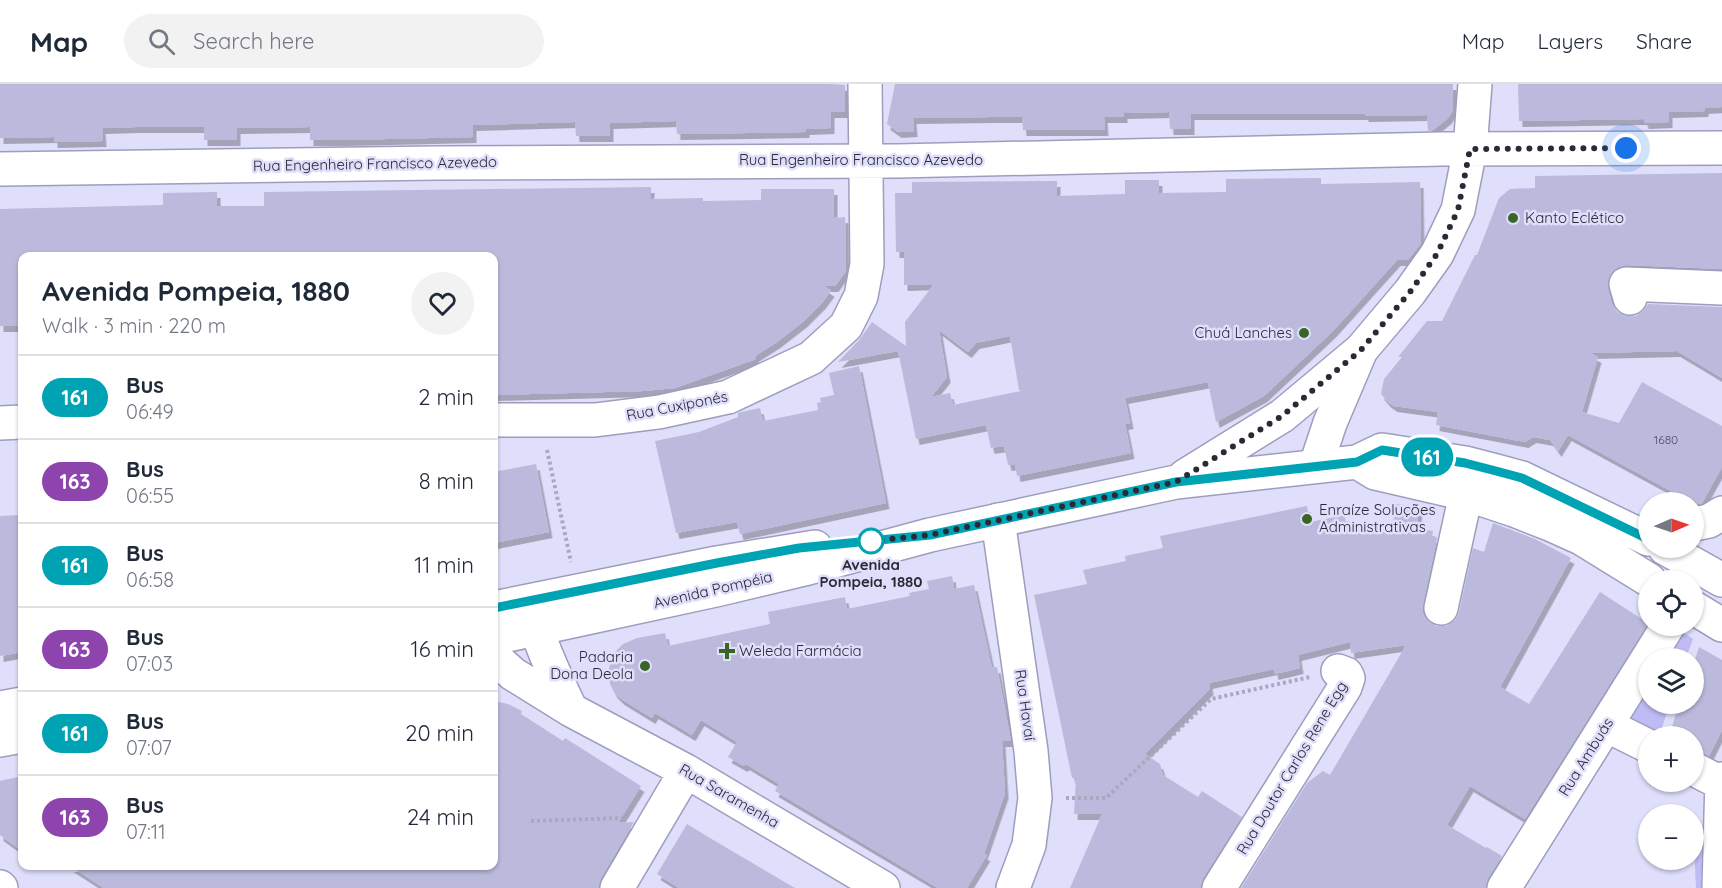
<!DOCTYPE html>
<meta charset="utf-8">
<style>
:root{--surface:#fff;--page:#f2f2f3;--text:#1f2937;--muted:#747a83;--line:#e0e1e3}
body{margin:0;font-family:Quicksand,sans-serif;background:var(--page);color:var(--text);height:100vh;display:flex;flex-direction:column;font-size:22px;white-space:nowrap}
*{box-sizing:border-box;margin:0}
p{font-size:20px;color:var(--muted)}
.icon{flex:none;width:33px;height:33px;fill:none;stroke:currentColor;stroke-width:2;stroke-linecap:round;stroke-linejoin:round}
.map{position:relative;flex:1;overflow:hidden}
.panel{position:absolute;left:18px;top:168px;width:480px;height:618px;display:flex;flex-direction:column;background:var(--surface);border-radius:12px;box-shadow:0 2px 4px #0004}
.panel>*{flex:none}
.badge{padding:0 12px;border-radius:20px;font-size:21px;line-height:39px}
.needle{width:39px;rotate:88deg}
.buttons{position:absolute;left:1638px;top:408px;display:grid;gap:12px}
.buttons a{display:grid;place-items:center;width:66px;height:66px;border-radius:50%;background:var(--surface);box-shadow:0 2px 4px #0004;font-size:30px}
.you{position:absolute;width:30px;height:30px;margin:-15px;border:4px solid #fff;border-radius:50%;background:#1a73e8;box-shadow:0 0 0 9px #1a73e833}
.map>.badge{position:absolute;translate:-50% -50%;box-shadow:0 0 0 3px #fff}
.round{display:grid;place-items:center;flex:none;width:63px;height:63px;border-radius:32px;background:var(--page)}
.summary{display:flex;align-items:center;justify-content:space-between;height:102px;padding:0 24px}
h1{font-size:28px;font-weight:700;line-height:45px}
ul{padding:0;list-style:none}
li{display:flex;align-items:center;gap:18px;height:84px;padding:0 24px;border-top:2px solid var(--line)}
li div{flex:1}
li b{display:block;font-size:22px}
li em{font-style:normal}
li .badge{min-width:66px;font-weight:700;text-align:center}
header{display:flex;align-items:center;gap:36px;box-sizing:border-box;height:84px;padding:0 30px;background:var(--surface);border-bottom:2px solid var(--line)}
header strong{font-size:28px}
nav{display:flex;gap:33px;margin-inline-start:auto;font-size:21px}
.search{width:420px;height:54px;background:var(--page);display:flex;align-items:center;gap:15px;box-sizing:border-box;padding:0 21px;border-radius:33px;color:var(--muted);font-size:22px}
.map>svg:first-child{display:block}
</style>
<header>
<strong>Map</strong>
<div class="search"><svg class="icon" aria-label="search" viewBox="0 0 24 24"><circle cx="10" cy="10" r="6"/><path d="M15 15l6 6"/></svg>Search here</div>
<nav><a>Map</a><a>Layers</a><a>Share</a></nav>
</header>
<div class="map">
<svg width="1722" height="804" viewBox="0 0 1722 804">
<defs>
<filter id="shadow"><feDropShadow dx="3.5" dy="6" stdDeviation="0" flood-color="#0004"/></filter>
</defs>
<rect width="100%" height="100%" fill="#dfdefb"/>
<!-- green -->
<path fill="#bebbf5" d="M 1676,543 L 1693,555 L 1686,574 L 1657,574 Z
M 1648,588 L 1648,620 L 1670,620 L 1659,652 L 1619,636 Z
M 1694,763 L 1703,763 L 1701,804 L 1696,804 Z"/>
<!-- building -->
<path fill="#bbbadc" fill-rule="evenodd" filter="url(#shadow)" d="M 0,0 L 830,0 L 845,1 L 845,28 L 831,28 L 831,44 L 806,45 L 806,48 L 677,50 L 676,37 L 610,39 L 610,52 L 576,52 L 575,38 L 473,41 L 473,53 L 343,56 L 310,56 L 310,43 L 237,44 L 237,56 L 204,56 L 204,43 L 136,43 L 102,44 L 103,57 L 54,58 L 54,53 L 0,54 Z
M 895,0 L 1453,0 L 1453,21 L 1452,28 L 1448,34 L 1433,46 L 1428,47 L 1427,31 L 1365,32 L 1365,30 L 1191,30 L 1191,45 L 1170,45 L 1169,28 L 1124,29 L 1124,33 L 1104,33 L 1105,46 L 1023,46 L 1022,33 L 990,33 L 913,34 L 914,47 L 898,48 L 887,40 Z
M 1518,0 L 1722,0 L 1722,23 L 1705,24 L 1705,27 L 1669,28 L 1669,38 L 1645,39 L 1644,35 L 1519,37 Z
M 1722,89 L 1722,185 L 1626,181 L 1619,183 L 1612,188 L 1608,197 L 1608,205 L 1612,220 L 1617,228 L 1626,232 L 1636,232 L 1643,227 L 1648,220 L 1722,223 L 1722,294 L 1677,267 L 1590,269 L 1598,273 L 1582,328 L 1619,339 L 1642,298 L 1722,342 L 1722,383 L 1702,419 L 1695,421 L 1694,418 L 1691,418 L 1568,351 L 1558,367 L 1550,356 L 1533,353 L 1525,358 L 1436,341 L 1438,328 L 1394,322 L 1388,318 L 1381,310 L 1384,295 L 1402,273 L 1398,273 L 1427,237 L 1442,237 L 1475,171 L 1477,171 L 1499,114 L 1510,105 L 1535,104 L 1535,92 Z
M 1321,94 L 1321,100 L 1420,98 L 1421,159 L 1408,176 L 1397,176 L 1333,247 L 1264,312 L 1216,338 L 1208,298 L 1125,314 L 1130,339 L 1125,340 L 1131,369 L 1017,392 L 1015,380 L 1008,381 L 1004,362 L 991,364 L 986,341 L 916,355 L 898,267 L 838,278 L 859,256 L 872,238 L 906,262 L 905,238 L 934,200 L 904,201 L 904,168 L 896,168 L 895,109 L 912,109 L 912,98 L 1057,97 L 1057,112 L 1125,110 L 1125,96 L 1159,96 L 1159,109 L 1226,108 L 1226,95 ZM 939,246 L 968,268 L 976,259 L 1010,252 L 1019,306 L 1021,307 L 953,321 L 950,309 L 931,313 L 947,293 Z
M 651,103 L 651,115 L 703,114 L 703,117 L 761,116 L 761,105 L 834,105 L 834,134 L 845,133 L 846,187 L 835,202 L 824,202 L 831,207 L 822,219 L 804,237 L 777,258 L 755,272 L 756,275 L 675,304 L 643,307 L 494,311 L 494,172 L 22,172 L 22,242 L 0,242 L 0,125 L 163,121 L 163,109 L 217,108 L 217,122 L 264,122 L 264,108 Z
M 859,282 L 886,419 L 740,450 L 737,438 L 676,449 L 655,357 L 699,348 L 738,333 L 738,329 L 741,328 L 760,324 L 763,337 L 818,326 L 817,319 L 821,318 L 820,314 L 834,311 L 829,289 Z
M 536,380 L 549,448 L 494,459 L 494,388 Z
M 1395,420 L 1419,423 L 1417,444 L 1433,447 L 1432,453 L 1437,454 L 1423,521 L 1423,529 L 1428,537 L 1436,542 L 1446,542 L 1455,536 L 1459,528 L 1473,464 L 1484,468 L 1493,439 L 1535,455 L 1571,474 L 1500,603 L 1529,620 L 1600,508 L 1648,539 L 1525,735 L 1470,702 L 1447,741 L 1486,764 L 1487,763 L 1502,772 L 1488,794 L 1485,804 L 1241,804 L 1307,699 L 1323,687 L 1330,691 L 1406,561 L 1351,569 L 1350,558 L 1298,571 L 1300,584 L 1275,590 L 1274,585 L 1209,599 L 1210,605 L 1145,670 L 1160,680 L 1163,691 L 1198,713 L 1202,707 L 1242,733 L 1203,794 L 1200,804 L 1070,804 L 1102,730 L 1074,730 L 1076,694 L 1072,694 L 1034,511 L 1087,500 L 1083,486 L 1126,477 L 1125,472 L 1163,464 L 1160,452 L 1307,422 L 1310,438 L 1345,431 L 1346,447 L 1393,446 Z
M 22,431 L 22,568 L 0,572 L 0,432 Z
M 952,492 L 954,505 L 974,501 L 992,584 L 997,583 L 1011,657 L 1002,657 L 1005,709 L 984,770 L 987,771 L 967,804 L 938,804 L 775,707 L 779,700 L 746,680 L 744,682 L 728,673 L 737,658 L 701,636 L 692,651 L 655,629 L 652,634 L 621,615 L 614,608 L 610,600 L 609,584 L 614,569 L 623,560 L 637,554 L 665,549 L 668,562 L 677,560 L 770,540 L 768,528 L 845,513 L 847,525 L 910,512 L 909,509 L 929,505 L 927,497 Z
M 1699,563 L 1722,576 L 1722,646 L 1709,672 L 1694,666 L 1694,652 L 1669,652 L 1679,620 L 1694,620 L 1694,578 Z
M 494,617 L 508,620 L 522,627 L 521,630 L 563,657 L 565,654 L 641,702 L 618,739 L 634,738 L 601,794 L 598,804 L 104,804 L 70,782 L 494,782 Z
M 22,692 L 22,767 L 0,751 L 0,697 Z
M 687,740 L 715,757 L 795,804 L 679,804 L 657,790 Z"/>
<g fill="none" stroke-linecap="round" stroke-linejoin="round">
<defs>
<path id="minor" d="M 0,85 L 438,79 L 897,77 L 1442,65 L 1722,64
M 1630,214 L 1626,200 L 1722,204
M 494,336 L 595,336 L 659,328 L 728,313 L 811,274 L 846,242 L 861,212 L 867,180 L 865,0
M 0,339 L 22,338
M 1316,381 L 1330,339 L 1361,266 L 1410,208 L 1437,170 L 1458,126 L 1470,65 L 1475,0
M 998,436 L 1031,667 L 1035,714 L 1029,761 L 1013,804
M 1694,440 L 1709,437 L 1722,429
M 528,520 C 539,557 554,591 571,626
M 1441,524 L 1466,410
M 494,573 L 513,590 L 571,626 L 686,687 L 883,804
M 1606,641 L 1648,662
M 1694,685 L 1721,699
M 0,803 L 1,804
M 617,804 L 686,687
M 1219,804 L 1345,603 L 1348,594 L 1346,590 L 1338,587
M 1504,804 L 1668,542
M 1719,804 L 1722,695"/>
<path id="major" d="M 1357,378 L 1375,389 L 1466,410 L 1514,426 L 1552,441 L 1581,454 L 1649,496
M 1185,392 L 1282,332 L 1361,266
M 1665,464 L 1722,496
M 494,524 L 717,479 L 815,463
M 1694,524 L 1722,541
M 494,554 L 720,505 L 804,485 L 930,451 L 1176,398 L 1357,378 L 1382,366 L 1465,379 L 1496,387 L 1522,394 L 1648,455
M 0,624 L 22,620
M 0,656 L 22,652"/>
</defs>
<!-- minor casing -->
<use href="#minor" stroke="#9e9dbe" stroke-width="36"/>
<!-- major casing -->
<use href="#major" stroke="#9e9dbe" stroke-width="36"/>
<!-- path -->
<path stroke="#a9a8c0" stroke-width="4" stroke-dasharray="3 3" stroke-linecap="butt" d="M 547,366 L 571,478
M 1066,714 L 1106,714 L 1211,615 L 1310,593
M 531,737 L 622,734"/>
<!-- minor -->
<use href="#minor" stroke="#fff" stroke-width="33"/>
<!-- major -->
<use href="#major" stroke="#fff" stroke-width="33"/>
</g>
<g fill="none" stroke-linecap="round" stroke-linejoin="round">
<defs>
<path id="line" d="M 494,524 L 717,479 L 799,464 L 930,451 L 1176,398 L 1357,378 L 1382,366 L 1465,379 L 1496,387 L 1522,394 L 1648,455"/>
</defs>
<!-- line casing -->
<use href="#line" stroke="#fff" stroke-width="14"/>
<!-- line -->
<use href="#line" stroke="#00a3b4" stroke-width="9"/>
<!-- walk -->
<path stroke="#2a2936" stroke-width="6" stroke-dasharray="0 10.8" d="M 871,457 L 930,451 L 1176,398 L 1282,332 L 1361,266 L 1410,208 L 1437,170 L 1458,126 L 1470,65 L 1626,64"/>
</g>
<!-- markers -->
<g fill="#3a6625" stroke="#dfdefb" stroke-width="2">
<circle cx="1513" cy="134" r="6"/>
<circle cx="1304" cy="249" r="6"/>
<circle cx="1307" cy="435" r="6"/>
<path d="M724 558h6v6h6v6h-6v6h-6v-6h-6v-6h6z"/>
<circle cx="645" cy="582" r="6"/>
</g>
<circle fill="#fff" stroke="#00a3b4" stroke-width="3" cx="871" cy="457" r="12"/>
<g text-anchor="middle" stroke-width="5" stroke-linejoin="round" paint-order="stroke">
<!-- number labels -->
<g font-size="12" fill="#4e4d60">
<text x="1666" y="360">1680</text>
</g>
<!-- street labels -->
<g font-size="15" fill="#2a2936" stroke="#dfdefb">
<text x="861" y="81">Rua Engenheiro Francisco Azevedo</text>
<text transform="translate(375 80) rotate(-1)" y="5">Rua Engenheiro Francisco Azevedo</text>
<text transform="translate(677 322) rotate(-11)" y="5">Rua Cuxiponés</text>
<text transform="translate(713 506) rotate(-13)" y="5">Avenida Pompéia</text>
<text transform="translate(1025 621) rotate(82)" y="5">Rua Havaí</text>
<text transform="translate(1586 673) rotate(-58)" y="5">Rua Ambuás</text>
<text transform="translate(1292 684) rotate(-59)" y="5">Rua Doutor Carlos Rene Egg</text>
<text transform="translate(729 712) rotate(30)" y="5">Rua Saramenha</text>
</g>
<!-- poi labels -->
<g font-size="15" fill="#2a2936" stroke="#dfdefb" text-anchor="start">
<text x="1525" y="139">Kanto Eclético</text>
<text x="1292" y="254" text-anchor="end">Chuá Lanches</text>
<text x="1319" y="431">Enraíze Soluções<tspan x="1319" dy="17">Administrativas</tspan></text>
<text x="739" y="572">Weleda Farmácia</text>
<text x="633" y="578" text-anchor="end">Padaria<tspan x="633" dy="17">Dona Deola</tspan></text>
</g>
<!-- stop labels -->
<g font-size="15" font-weight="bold" fill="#2a2936" stroke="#dfdefb">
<text x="871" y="486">Avenida<tspan x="871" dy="17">Pompeia, 1880</tspan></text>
</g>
</g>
</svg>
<div class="buttons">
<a><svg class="needle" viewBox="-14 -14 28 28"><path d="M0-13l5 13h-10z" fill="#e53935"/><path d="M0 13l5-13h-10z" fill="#747a83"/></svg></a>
<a><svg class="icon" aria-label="locate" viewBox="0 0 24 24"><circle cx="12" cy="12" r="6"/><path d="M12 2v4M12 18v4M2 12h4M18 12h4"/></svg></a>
<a><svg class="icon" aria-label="layers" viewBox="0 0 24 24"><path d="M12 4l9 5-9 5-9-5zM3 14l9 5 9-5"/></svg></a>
<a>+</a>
<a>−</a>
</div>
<div class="you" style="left:1626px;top:64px"></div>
<b class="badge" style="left:1427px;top:373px;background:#00a3b4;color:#fff">161</b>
<section class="panel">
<div class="summary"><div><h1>Avenida Pompeia, 1880</h1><p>Walk · 3 min · 220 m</p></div><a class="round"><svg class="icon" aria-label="heart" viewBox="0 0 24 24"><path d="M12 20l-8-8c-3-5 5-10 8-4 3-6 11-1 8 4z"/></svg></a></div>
<ul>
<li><span class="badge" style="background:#00a3b4;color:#fff">161</span><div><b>Bus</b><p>06:49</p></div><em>2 min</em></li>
<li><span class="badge" style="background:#8e44ad;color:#fff">163</span><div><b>Bus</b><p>06:55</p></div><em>8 min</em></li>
<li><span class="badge" style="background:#00a3b4;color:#fff">161</span><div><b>Bus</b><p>06:58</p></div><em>11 min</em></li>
<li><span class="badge" style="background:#8e44ad;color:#fff">163</span><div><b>Bus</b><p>07:03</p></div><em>16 min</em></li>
<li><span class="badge" style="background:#00a3b4;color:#fff">161</span><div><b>Bus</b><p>07:07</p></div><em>20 min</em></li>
<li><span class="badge" style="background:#8e44ad;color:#fff">163</span><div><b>Bus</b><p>07:11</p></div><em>24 min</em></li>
</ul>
</section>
</div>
